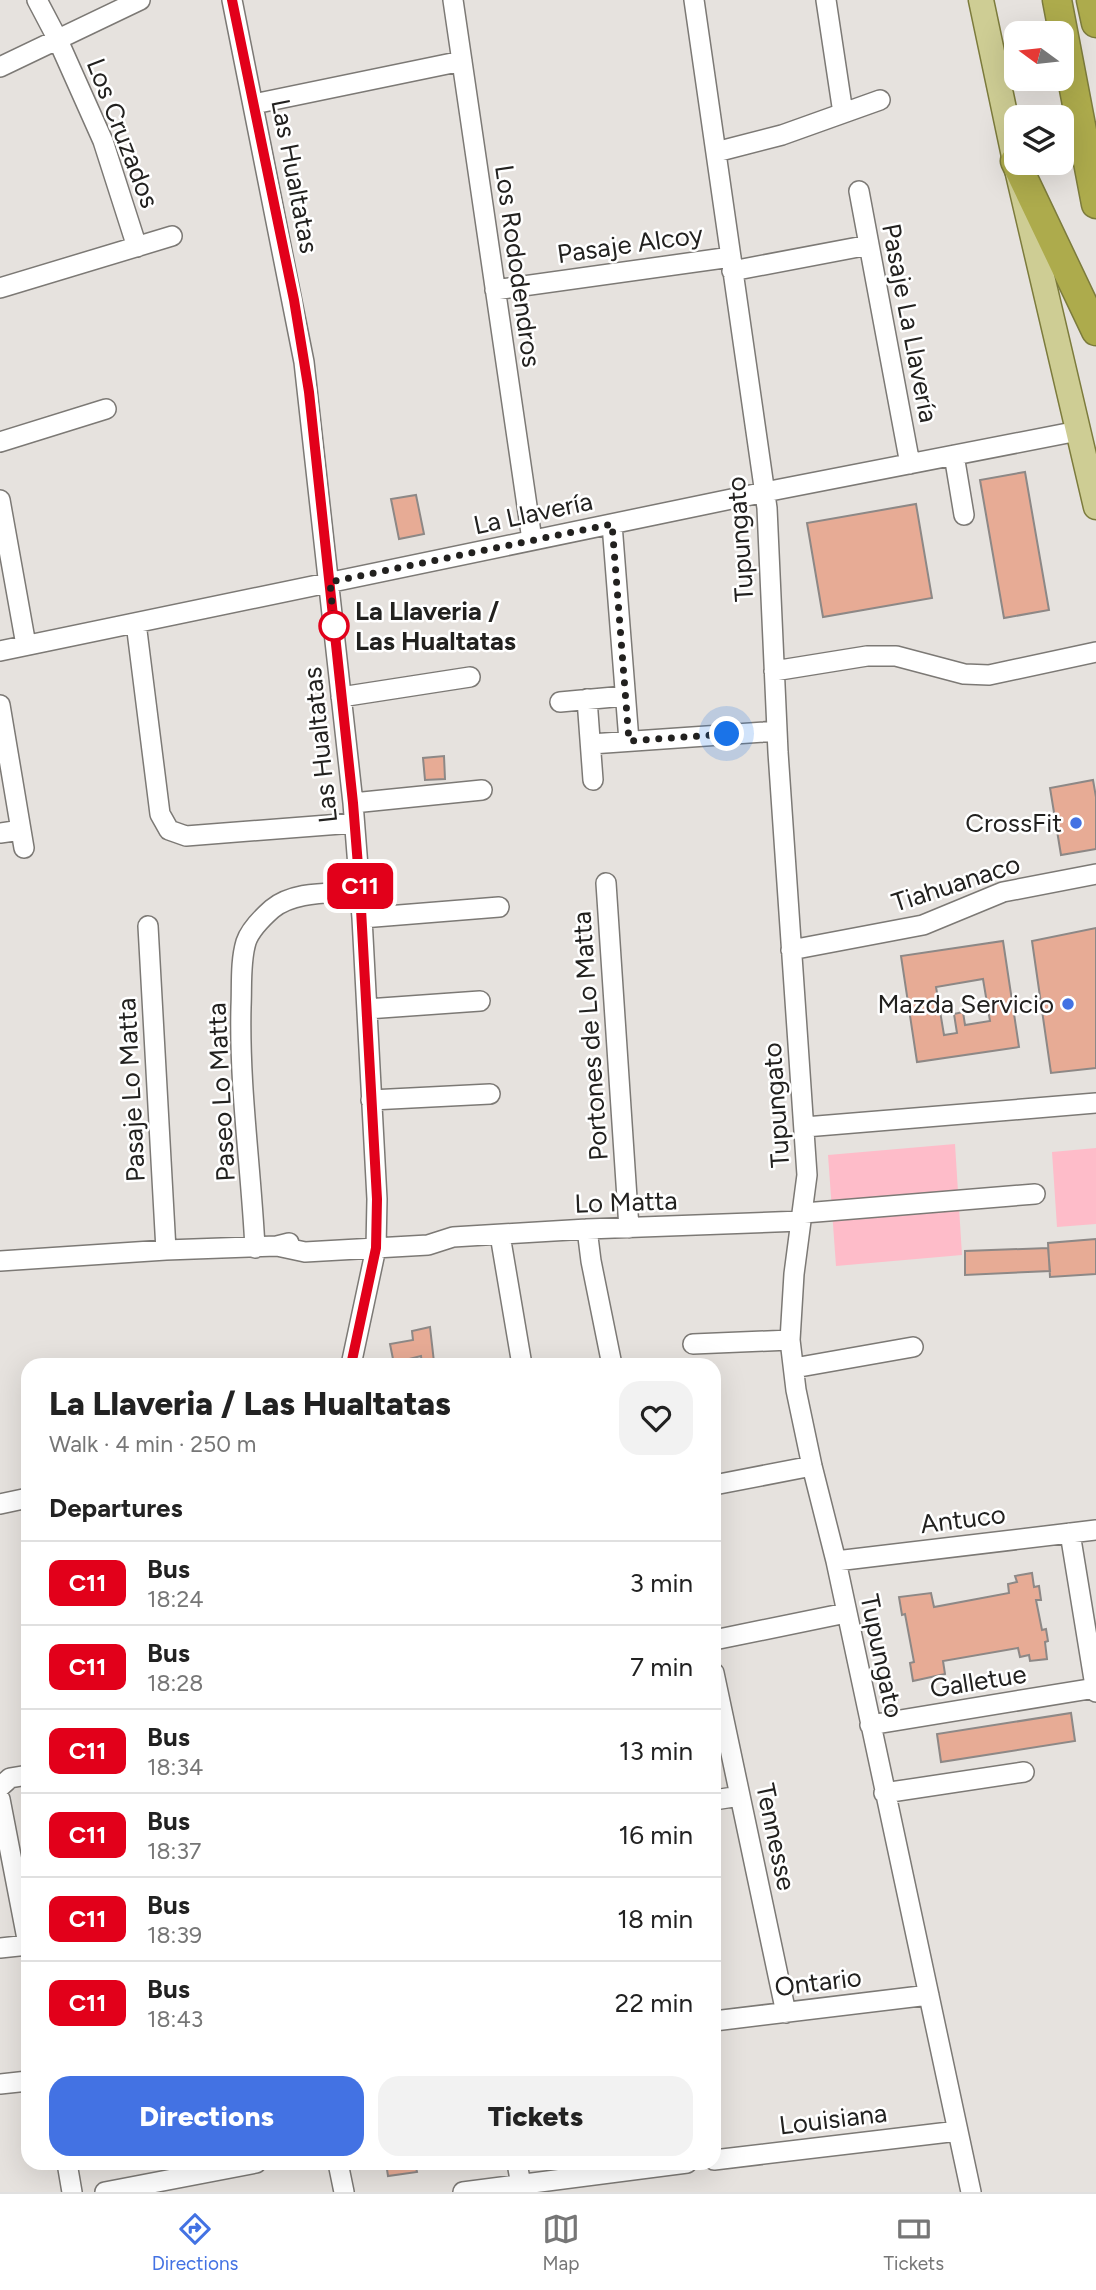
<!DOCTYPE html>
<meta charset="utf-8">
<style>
:root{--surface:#fff;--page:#f2f2f2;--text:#222;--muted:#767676;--line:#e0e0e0;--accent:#4372e3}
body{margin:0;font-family:Figtree,sans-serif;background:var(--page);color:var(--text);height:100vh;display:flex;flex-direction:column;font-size:26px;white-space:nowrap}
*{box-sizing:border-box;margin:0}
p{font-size:23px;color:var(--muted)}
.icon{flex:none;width:38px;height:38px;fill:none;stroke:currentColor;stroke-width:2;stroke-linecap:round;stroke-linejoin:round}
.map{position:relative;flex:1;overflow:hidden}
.panel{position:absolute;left:21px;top:1358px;width:700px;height:812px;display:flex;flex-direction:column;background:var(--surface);border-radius:21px;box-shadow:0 7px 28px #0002}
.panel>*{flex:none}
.badge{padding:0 14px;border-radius:10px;font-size:24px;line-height:46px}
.needle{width:46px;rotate:285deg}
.controls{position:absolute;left:1004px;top:21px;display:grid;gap:14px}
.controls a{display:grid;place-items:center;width:70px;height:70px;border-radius:14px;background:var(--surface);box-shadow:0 7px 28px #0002;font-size:35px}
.you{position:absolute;width:35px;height:35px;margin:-18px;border:5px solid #fff;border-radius:50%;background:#1a73e8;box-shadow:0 0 0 10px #1a73e833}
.map>.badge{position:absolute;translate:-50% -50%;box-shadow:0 0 0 4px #fff}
h2{padding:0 28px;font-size:26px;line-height:63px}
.round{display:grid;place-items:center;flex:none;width:74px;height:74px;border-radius:21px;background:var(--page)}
.headline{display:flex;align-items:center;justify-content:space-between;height:119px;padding:0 28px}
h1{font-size:33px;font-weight:800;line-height:52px}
.cta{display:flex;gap:14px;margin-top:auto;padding:14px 28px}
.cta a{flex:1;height:80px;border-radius:21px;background:var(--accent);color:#fff;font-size:28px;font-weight:800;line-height:80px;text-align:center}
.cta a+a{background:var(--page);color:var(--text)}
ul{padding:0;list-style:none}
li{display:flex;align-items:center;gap:21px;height:84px;padding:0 28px;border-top:2px solid var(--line)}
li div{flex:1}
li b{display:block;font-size:26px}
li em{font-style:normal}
li .badge{min-width:77px;font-weight:700;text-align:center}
.dock{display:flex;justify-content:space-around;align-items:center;height:98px;border-top:2px solid var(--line);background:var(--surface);font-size:19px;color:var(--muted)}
.dock a{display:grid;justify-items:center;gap:4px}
.dock .current{color:var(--accent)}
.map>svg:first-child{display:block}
</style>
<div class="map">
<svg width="1096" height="2192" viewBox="0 0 1096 2192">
<rect width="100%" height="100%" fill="#e6e2de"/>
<!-- green -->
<path fill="#febcc9" d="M 955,1144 L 962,1255 L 836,1266 L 828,1155 Z
M 1096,1148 L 1096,1224 L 1057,1227 L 1052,1152 Z"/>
<!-- building -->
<path fill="#e7ab95" stroke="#8d8886" stroke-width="2" fill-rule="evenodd" d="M 1025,472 L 1049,610 L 1004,618 L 980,480 Z
M 416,495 L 424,534 L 399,539 L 391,499 Z
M 916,504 L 932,598 L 823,617 L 807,523 Z
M 444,756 L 445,779 L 425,780 L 423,758 Z
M 1093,780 L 1096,797 L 1096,849 L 1061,855 L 1050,788 Z
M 1096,928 L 1096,1068 L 1051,1073 L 1032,941 Z
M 1003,941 L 1019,1047 L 917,1062 L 901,956 ZM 983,979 L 990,1021 L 965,1025 L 963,1012 L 954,1014 L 957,1033 L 944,1035 L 936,987 Z
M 1096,1239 L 1096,1274 L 1050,1277 L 1048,1243 Z
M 1048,1248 L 1050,1271 L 965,1275 L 965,1251 Z
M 430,1327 L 434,1362 L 422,1364 L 421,1356 L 409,1359 L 409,1362 L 401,1365 L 384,1365 L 383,1361 L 393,1359 L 390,1344 L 413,1340 L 412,1331 Z
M 1032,1573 L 1034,1587 L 1039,1586 L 1041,1600 L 1036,1600 L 1042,1630 L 1046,1629 L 1048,1641 L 1045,1642 L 1047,1659 L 1030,1661 L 1029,1655 L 1020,1657 L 1018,1648 L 943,1661 L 945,1674 L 913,1681 L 910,1663 L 914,1662 L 905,1614 L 902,1615 L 899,1597 L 931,1593 L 934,1607 L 1009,1593 L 1008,1584 L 1017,1582 L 1015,1576 Z
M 1071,1713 L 1075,1741 L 941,1762 L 937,1734 Z
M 386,2163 L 415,2163 L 417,2172 L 388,2176 Z"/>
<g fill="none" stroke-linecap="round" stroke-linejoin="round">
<defs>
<path id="minor" d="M 37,0 L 57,38 L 103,141 L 137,247
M 232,0 L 304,362 L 353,803 L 362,918 L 377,1199 L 376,1248 L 351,1365
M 453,0 L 532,540
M 694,0 L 767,508 L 778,752 L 807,1175 L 794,1274 L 790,1340 L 796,1390 L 812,1466 L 836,1561 L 971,2192
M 826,0 L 843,113
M 0,67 L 140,0
M 254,104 L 462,61
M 716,152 L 782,135 L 880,100
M 859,191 L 910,464
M 732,271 L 869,245
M 0,288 L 172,236
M 495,290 L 731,257
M 0,442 L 106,409
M 954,455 L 964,515
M 0,500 L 26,645
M 612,524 L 629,741
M 136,623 L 160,814 L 169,830 L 186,836 L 354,823
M 0,651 L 765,492 L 1078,431
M 774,671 L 867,656 L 896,656 L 964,674 L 989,675 L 1096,652
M 341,697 L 470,677
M 587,699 L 593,780
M 560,702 L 625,696
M 0,705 L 24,848
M 591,744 L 777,731
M 353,803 L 482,790
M 0,833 L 21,830
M 606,883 L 629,1228
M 362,918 L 499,907
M 148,926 L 166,1250
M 791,950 L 923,925 L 1003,892 L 1096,874
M 367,1009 L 480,1001
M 371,1100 L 490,1094
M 805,1127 L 1096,1103
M 804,1213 L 1035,1194
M 587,1229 L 591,1261 L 612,1365
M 500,1235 L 522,1365
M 277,1246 L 305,1252 L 428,1245 L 453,1237 L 587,1229 L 801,1221
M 255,1248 C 251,1167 239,1087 241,1007 C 242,986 240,962 246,942 C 250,930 263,917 272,909 C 295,890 333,894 360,891
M 0,1261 L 166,1250 L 277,1246 L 289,1243
M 693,1344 L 790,1340
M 794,1368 L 913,1347
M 714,1485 L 812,1466
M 0,1504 L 28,1498
M 1070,1533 L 1096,1692
M 836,1561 L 1096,1530
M 714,1640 L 846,1613
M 714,1673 L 786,2013
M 870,1725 L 1095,1688
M 0,1787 L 10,1778 L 28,1775
M 884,1793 L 1024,1772
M 0,1799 L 28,1944
M 714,1800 L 740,1796
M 0,1948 L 28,1945
M 714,2021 L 929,1995
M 0,2084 L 28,2081
M 714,2160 L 958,2131
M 67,2163 L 72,2192
M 338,2163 L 344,2192
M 517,2163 L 521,2185
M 105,2192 L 256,2163
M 463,2192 L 687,2163"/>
<path id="major" d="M 981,0 L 1015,161 L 1096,507"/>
<path id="highway" d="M 1057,0 L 1096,204
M 1091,0 L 1096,23
M 1015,161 L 1096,331"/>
</defs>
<!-- minor casing -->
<use href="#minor" stroke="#7c7975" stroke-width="22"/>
<!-- major casing -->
<use href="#major" stroke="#7c7b3c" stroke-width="27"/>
<!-- highway casing -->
<use href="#highway" stroke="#7c7b3c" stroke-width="31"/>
<!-- minor -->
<use href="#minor" stroke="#fff" stroke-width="19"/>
<!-- major -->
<use href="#major" stroke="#cecd94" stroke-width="24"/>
<!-- highway -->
<use href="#highway" stroke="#adab4c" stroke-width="28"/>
</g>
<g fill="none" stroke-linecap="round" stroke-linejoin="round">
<defs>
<path id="line" d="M 232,0 L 294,300 L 309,392 L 353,803 L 360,891 L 377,1199 L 376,1248 L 351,1365"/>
</defs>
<!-- line casing -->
<use href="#line" stroke="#fff" stroke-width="16"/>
<!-- line -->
<use href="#line" stroke="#e2001a" stroke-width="10"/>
<!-- walk -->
<path stroke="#22211f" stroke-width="7" stroke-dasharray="0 12.6" d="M 334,626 L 330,582 L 612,524 L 629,741 L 727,734"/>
</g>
<!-- markers -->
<circle fill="#fff" stroke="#e2001a" stroke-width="3.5" cx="334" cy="626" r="14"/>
<g fill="#4372e3" stroke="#fff" stroke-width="2.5">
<circle cx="1076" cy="823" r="7"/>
<circle cx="1068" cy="1004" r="7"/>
</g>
<g text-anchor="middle" stroke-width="5" stroke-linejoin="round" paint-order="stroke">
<!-- street labels -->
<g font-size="26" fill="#22211f" stroke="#fff">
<text transform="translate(123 133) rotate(69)" y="9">Los Cruzados</text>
<text transform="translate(295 176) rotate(79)" y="9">Las Hualtatas</text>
<text transform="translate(630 244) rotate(-8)" y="9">Pasaje Alcoy</text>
<text transform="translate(518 266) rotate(82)" y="9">Los Rododendros</text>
<text transform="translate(910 323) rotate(79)" y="9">Pasaje La Llavería</text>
<text transform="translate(533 513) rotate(-12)" y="9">La Llavería</text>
<text transform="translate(740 539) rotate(-94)" y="9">Tupungato</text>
<text transform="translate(320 745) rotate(-96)" y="9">Las Hualtatas</text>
<text transform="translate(956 883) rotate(-18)" y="9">Tiahuanaco</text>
<text transform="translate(590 1036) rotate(-94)" y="9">Portones de Lo Matta</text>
<text transform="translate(131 1090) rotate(-93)" y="9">Pasaje Lo Matta</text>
<text transform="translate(221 1092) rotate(-93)" y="9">Paseo Lo Matta</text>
<text transform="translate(776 1105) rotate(-94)" y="9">Tupungato</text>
<text transform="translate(626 1202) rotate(-2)" y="9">Lo Matta</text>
<text transform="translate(963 1519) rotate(-7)" y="9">Antuco</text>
<text transform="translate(882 1656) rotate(78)" y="9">Tupungato</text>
<text transform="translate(978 1681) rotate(-9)" y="9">Galletue</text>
<text transform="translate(776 1837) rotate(78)" y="9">Tennesse</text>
<text transform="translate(818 1982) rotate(-7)" y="9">Ontario</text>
<text transform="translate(833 2119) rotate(-7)" y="9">Louisiana</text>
</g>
<!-- stop labels -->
<g font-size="26" font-weight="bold" fill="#22211f" stroke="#fff" text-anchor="start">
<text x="355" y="620">La Llaveria /<tspan x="355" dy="30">Las Hualtatas</tspan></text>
</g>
<!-- poi labels -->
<g font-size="26" fill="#22211f" stroke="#fff" text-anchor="end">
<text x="1062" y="832">CrossFit</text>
<text x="1054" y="1013">Mazda Servicio</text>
</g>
</g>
</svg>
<div class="controls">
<a><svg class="needle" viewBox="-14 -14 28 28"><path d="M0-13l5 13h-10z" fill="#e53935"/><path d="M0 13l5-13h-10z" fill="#767676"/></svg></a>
<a><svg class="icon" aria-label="layers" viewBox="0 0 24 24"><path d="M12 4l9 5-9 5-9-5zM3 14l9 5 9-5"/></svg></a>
</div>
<div class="you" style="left:727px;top:734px"></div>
<b class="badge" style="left:360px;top:886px;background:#e2001a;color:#fff">C11</b>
<section class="panel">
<div class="headline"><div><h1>La Llaveria / Las Hualtatas</h1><p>Walk · 4 min · 250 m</p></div><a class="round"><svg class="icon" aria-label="heart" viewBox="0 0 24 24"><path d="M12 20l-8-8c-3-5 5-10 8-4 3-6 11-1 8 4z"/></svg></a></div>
<h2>Departures</h2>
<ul>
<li><span class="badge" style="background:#e2001a;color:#fff">C11</span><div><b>Bus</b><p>18:24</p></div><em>3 min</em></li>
<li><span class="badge" style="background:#e2001a;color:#fff">C11</span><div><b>Bus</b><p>18:28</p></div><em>7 min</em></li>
<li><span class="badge" style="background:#e2001a;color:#fff">C11</span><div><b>Bus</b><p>18:34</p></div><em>13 min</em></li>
<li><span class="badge" style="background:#e2001a;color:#fff">C11</span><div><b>Bus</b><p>18:37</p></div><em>16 min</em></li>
<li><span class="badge" style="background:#e2001a;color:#fff">C11</span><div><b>Bus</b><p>18:39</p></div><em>18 min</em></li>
<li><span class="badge" style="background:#e2001a;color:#fff">C11</span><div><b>Bus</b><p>18:43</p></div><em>22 min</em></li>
</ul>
<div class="cta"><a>Directions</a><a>Tickets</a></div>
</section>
</div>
<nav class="dock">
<a class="current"><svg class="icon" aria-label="directions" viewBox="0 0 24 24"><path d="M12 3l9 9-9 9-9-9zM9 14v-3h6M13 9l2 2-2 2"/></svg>Directions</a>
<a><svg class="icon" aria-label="map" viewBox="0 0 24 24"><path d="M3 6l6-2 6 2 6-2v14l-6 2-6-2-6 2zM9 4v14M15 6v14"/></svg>Map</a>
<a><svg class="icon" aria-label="tickets" viewBox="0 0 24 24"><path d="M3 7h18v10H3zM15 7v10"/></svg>Tickets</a>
</nav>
